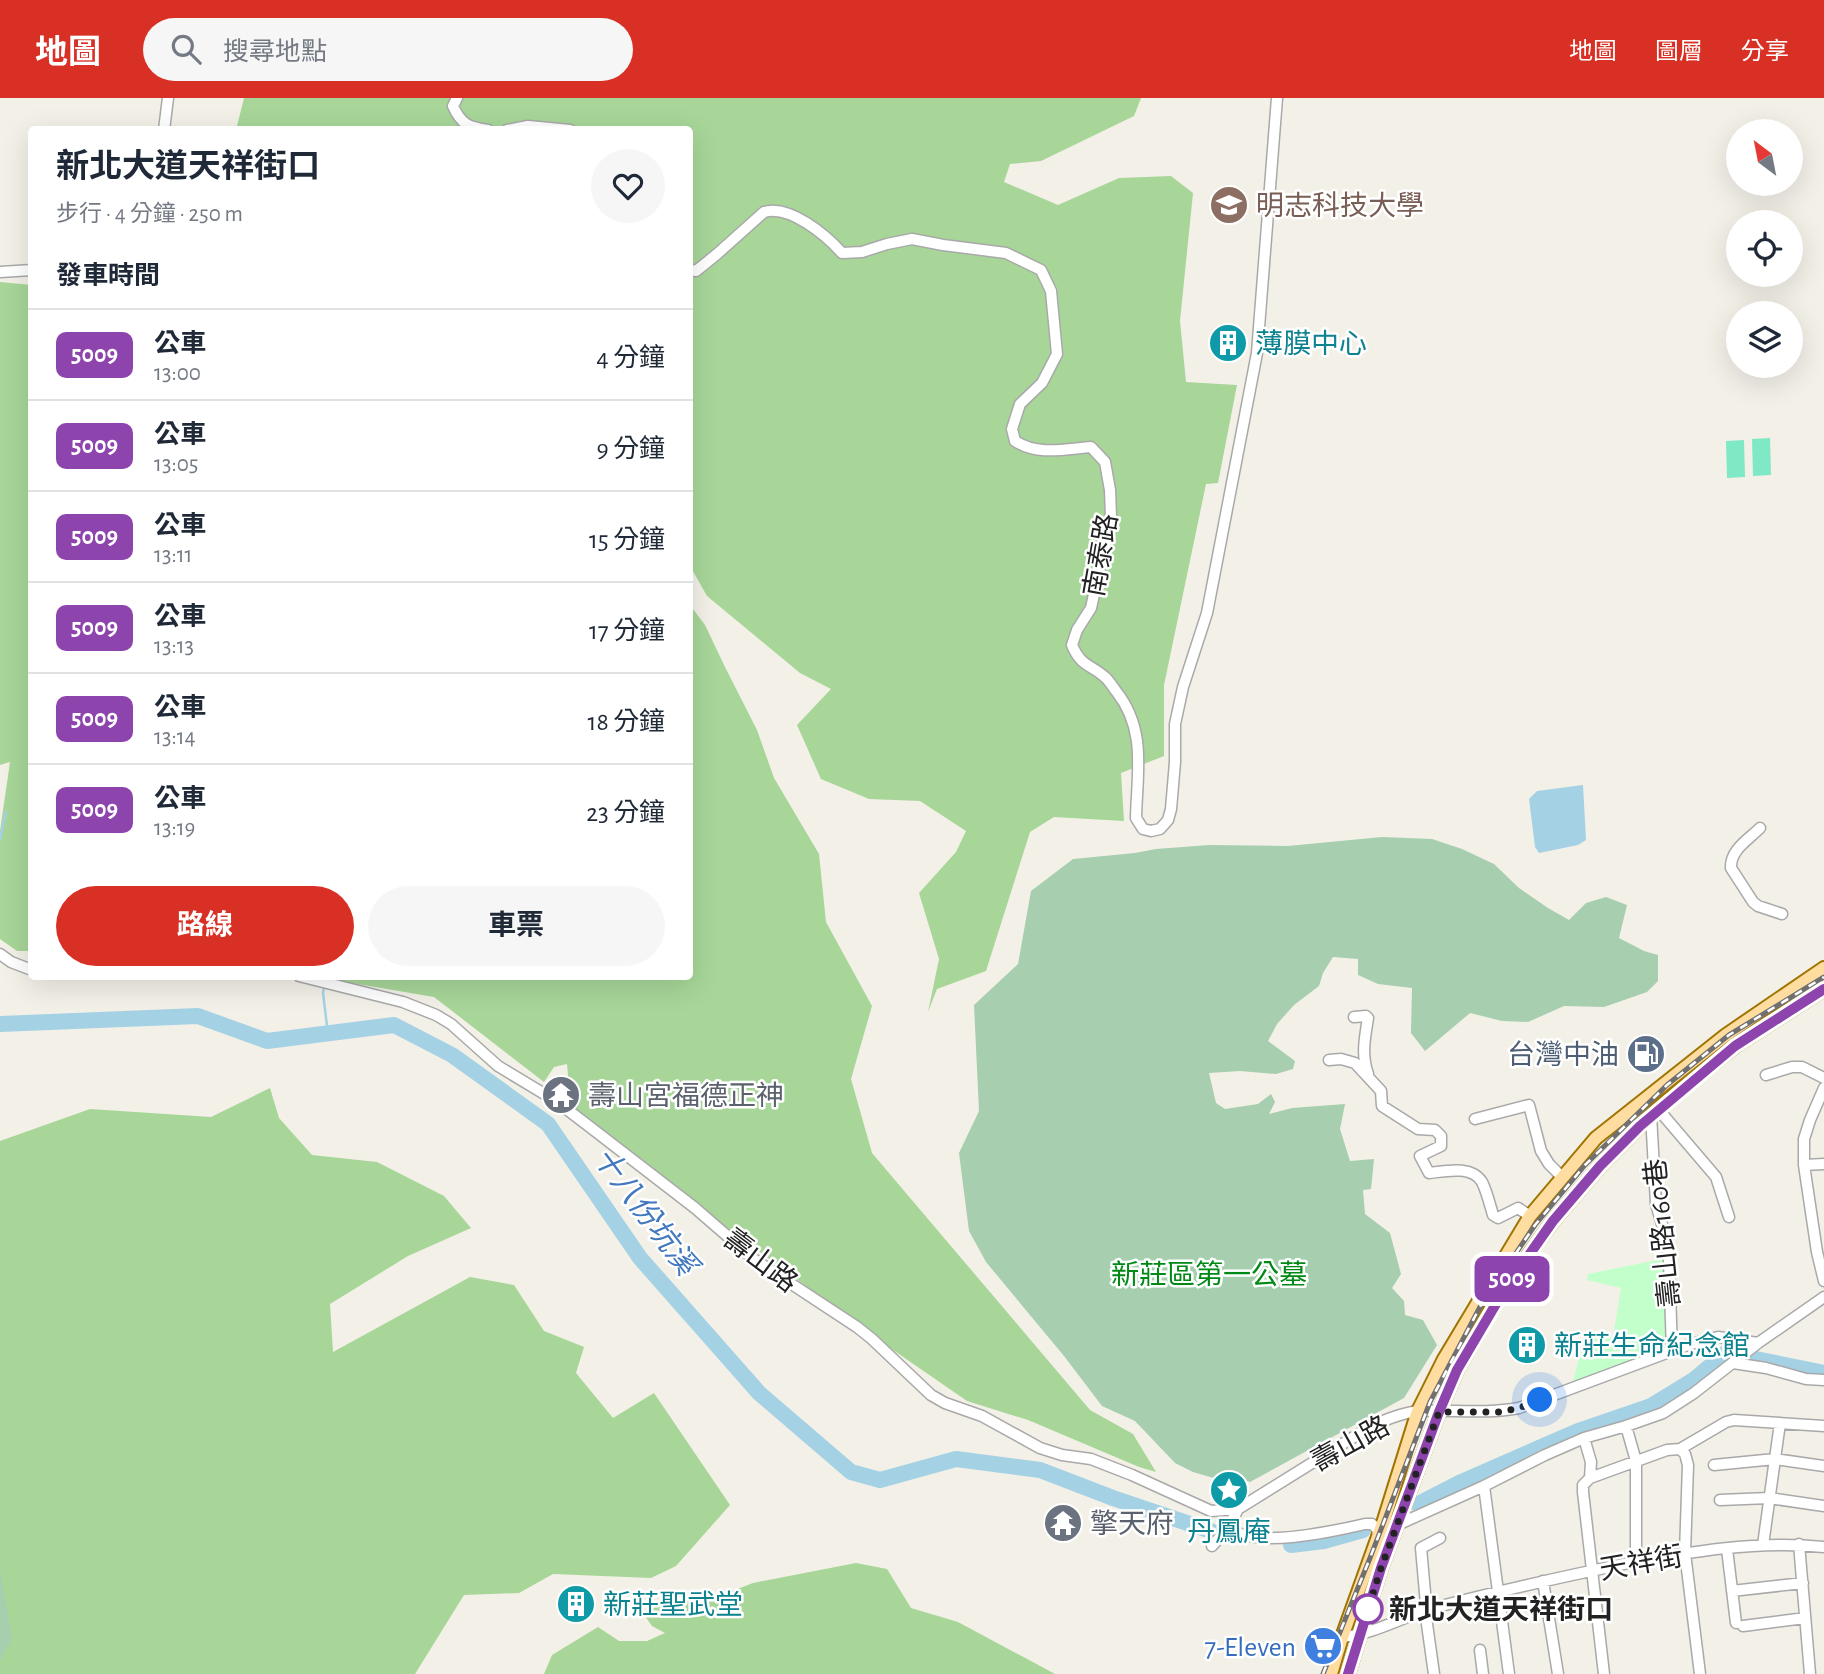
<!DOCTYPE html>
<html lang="zh-TW">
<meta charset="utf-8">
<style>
:root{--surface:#fff;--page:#f6f6f7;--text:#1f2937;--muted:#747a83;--line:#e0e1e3;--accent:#d93025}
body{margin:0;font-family:"Alegreya Sans","Noto Sans TC",sans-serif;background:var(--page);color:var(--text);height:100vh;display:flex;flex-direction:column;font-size:26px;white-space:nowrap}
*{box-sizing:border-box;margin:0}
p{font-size:23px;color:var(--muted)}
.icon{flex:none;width:38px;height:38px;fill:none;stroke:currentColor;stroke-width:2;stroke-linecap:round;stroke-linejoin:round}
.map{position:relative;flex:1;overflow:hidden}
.side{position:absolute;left:28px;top:28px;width:665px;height:854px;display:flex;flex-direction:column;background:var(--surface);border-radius:7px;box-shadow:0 7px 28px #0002}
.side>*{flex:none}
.badge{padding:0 14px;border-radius:10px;font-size:24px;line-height:46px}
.needle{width:46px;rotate:328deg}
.buttons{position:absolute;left:1726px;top:21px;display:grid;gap:14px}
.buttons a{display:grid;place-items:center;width:77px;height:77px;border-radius:50%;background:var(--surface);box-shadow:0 7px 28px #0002;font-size:35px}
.you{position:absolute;width:35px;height:35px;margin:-18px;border:5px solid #fff;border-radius:50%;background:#1a73e8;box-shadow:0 0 0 10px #1a73e833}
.map>.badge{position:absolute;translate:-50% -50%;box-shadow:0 0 0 4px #fff}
h2{padding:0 28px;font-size:26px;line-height:63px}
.round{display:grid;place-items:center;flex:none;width:74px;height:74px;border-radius:37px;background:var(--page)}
.headline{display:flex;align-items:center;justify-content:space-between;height:119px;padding:0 28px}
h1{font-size:33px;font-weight:700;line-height:52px}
.action{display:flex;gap:14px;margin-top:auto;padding:14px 28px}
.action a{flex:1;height:80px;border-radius:42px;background:var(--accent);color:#fff;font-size:28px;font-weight:700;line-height:80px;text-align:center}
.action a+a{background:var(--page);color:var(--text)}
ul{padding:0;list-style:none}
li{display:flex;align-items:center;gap:21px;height:91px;padding:0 28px;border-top:2px solid var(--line)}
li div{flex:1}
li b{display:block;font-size:26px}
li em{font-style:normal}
li .badge{min-width:77px;font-weight:700;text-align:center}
header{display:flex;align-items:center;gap:42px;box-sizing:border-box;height:98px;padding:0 35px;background:var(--accent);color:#fff}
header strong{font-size:33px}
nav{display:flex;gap:38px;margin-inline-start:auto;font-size:24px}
.search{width:490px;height:63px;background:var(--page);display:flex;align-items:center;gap:18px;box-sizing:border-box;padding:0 24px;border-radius:38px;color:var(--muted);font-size:26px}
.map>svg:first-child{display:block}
</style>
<header>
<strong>地圖</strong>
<div class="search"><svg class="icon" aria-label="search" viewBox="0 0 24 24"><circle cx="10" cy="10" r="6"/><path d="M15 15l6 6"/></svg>搜尋地點</div>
<nav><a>地圖</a><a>圖層</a><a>分享</a></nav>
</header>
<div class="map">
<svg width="1824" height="1576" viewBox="0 0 1824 1576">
<rect width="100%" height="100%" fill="#f3f0e8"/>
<!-- forest -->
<path fill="#a7d698" d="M 244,0 L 1141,0 L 1134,18 L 1041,63 L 1010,66 L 1004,84 L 1058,107 L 1119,80 L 1171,78 L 1193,95 L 1180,223 L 1186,284 L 1237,287 L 1218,385 L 1206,386 L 1164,587 L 1164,658 L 1121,675 L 1124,723 L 1054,719 L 1030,734 L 986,873 L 937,891 L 928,914 L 939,861 L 919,795 L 956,754 L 966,733 L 920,703 L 869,701 L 821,681 L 797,627 L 831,591 L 800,575 L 707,498 L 690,468 L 690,32 L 236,32 Z
M 0,184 L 32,187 L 31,853 L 17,853 L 0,841 L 0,733 L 10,664 L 0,667 Z
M 690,507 L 705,527 L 725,569 L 757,632 L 774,680 L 819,756 L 826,824 L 872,908 L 851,981 L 872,1055 L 1090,1312 L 1133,1336 L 1156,1374 L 1139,1369 L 1028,1322 L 967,1303 L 883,1245 L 684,1098 L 571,1010 L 567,966 L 554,969 L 544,984 L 434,899 L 328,881 L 328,879 L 690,878 Z
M 270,990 L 279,1020 L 312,1057 L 377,1064 L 444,1098 L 471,1130 L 408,1158 L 330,1206 L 333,1254 L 470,1179 L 514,1187 L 544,1233 L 584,1249 L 576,1275 L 613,1320 L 654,1295 L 730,1407 L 676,1468 L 651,1480 L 553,1476 L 519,1495 L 464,1497 L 415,1576 L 0,1576 L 0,1043 L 90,1011 L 211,1019 Z
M 856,1465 L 887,1471 L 911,1510 L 958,1524 L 1055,1576 L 544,1576 L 552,1557 L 598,1529 L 619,1543 L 647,1543 L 665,1535 L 652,1528 L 645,1518 L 655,1507 L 717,1499 L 753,1485 Z"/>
<!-- cemetery -->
<path fill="#a6ceaf" d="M 1382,739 L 1432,741 L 1462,751 L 1494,766 L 1519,790 L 1548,810 L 1569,822 L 1586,805 L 1606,799 L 1627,807 L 1619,840 L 1644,853 L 1658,857 L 1658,883 L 1647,894 L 1604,909 L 1564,908 L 1528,924 L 1502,923 L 1470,915 L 1425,953 L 1411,935 L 1412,890 L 1378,886 L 1358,877 L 1358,861 L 1333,859 L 1323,875 L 1319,888 L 1294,907 L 1277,926 L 1268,943 L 1295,963 L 1293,971 L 1276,976 L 1240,973 L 1209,975 L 1216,1005 L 1225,1011 L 1258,1006 L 1271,996 L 1275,1004 L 1269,1016 L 1292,1010 L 1345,1006 L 1340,1031 L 1350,1063 L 1374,1061 L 1371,1091 L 1363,1092 L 1365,1116 L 1390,1135 L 1401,1176 L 1392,1190 L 1404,1203 L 1405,1217 L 1423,1222 L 1437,1247 L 1404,1300 L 1250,1384 L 1236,1380 L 1224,1383 L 1193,1374 L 1175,1365 L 1135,1323 L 1102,1308 L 1064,1258 L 986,1164 L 969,1133 L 959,1055 L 979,1013 L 974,907 L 1018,866 L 1031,793 L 1073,761 L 1135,755 L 1156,751 L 1209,747 L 1288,748 Z
M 0,1471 L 12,1541 L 0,1563 Z"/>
<!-- park -->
<path fill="#c2ffcb" d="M 1667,1160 L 1669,1249 L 1573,1284 L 1585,1236 L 1613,1240 L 1621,1190 L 1587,1182 L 1588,1176 Z"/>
<!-- pitch -->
<path fill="#7fe9c6" d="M 1770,340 L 1771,377 L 1753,378 L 1752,341 Z
M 1744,342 L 1745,379 L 1727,380 L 1726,343 Z"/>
<!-- water -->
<path fill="#a4d2e4" d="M 1583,687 L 1586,742 L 1578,747 L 1539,755 L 1535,749 L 1529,701 L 1537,693 Z"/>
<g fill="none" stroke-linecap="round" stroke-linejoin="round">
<!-- stream -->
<path stroke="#a4d2e4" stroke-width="2.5" d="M 0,741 L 6,714
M 324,889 L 323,895 L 328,936"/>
<!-- river -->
<path stroke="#a4d2e4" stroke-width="16" d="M 0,926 L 198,918 L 267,943 L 394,927 L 452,957 L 548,1026 L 640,1160 L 759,1295 L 851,1374 L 880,1382 L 956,1361 L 1040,1372 L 1113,1400 L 1211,1433
M 1418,1406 L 1459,1385 L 1578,1333 L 1651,1308 L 1695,1281 L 1726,1255 L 1824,1275
M 1291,1447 L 1324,1443 L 1363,1432"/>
<defs>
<path id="minor" d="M 457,0 L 453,8 C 461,26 468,29 488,32
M 164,32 L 168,0
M 507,32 L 528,28 L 570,32
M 690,172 L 696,173 L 717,156 L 764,114 C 789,106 826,137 842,155 L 862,154 L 887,146 L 912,141 L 943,147 L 1006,155 L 1041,172 L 1051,193 L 1057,256 L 1042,285 L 1020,306 L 1012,331 L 1015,343 C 1038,358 1065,351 1091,349 L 1105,364 L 1110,392 L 1111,419 L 1091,510 L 1077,532 L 1072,547 C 1081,569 1091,566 1106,580 C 1110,584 1113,589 1116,593 C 1147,632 1137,674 1136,720 L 1143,731 L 1151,733 L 1160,731 L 1168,722 L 1171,711 L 1175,664 L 1175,626 L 1183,589 L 1207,515 L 1257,255 L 1277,0
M 0,174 L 32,172
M 1760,730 C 1748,742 1730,752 1731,770 L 1753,804 L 1758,808 L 1782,816
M 0,856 L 11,864 L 32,872
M 299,878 L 403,904 L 436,917 L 451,926 L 498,968 L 556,1003 L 590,1029 L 695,1110 L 755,1162 L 857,1229 L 872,1241 L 931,1297 L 945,1305 L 982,1318 L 1040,1350 L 1062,1357 L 1091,1361 L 1132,1377 L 1211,1413 L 1238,1411 L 1373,1327 C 1388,1321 1404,1314 1421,1313 C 1454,1312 1486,1316 1519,1310 L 1688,1247 L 1718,1239 L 1758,1245
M 1354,919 L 1366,918 L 1368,920 C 1365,939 1361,957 1368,976
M 1329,962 L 1341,961 L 1355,965 L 1381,993 L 1382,1008 L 1418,1031 L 1435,1032 L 1441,1038 L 1441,1048 L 1420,1058 L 1429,1075 C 1446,1073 1472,1067 1482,1084 C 1487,1094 1490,1107 1493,1117 L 1498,1120 L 1518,1110 L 1530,1118
M 1766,977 L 1792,969 L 1802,969 L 1824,980
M 1824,990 L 1810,1022 L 1804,1041 L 1804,1067 L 1817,1154 L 1824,1183
M 1658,1011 L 1716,1079 L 1729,1119
M 1651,1017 L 1656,1106 L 1666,1140 L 1669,1163 L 1672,1253
M 1475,1021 L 1529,1007 L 1541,1053 L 1549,1066 L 1562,1079
M 1804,1067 L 1824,1066
M 1733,1265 L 1766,1270 L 1806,1281 L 1824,1282
M 1626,1328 L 1636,1363 L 1636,1464
M 1584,1340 L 1591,1364 L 1590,1380 L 1583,1387 L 1583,1394 L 1604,1576
M 1680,1351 L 1685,1356 L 1688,1367 L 1685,1455 L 1700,1576
M 1714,1367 L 1775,1361 L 1824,1368
M 1590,1380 L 1667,1352 L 1680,1351 L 1726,1324 L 1734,1322 L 1824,1328
M 1484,1388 L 1509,1576
M 1720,1402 L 1769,1400 L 1824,1408
M 1397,1427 L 1484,1388 L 1545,1357 L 1584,1340 L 1626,1328 L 1663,1315 L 1694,1295 L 1758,1245 L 1824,1199
M 1229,1429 C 1252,1452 1335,1433 1365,1426 L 1372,1426 L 1377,1431 L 1378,1437
M 1799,1446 L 1810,1576
M 1763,1447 L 1780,1325
M 1212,1448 L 1229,1429 L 1238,1411
M 1727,1451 L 1736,1525
M 1543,1483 L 1558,1576
M 1732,1493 L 1803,1485
M 1743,1528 L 1805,1520
M 1342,1539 C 1376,1536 1405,1517 1437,1509 C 1499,1493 1561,1479 1624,1466 C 1689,1454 1757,1442 1824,1449
M 1480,1552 L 1483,1576
M 1434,1576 L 1425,1512 L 1426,1506 L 1421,1450 L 1440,1440"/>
<path id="major" d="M 1331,1576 L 1342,1539 L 1384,1422 L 1418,1313 L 1444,1261 L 1530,1118 L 1596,1040 L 1726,937 L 1824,870
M 1348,1576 L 1381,1470 L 1439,1314 L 1457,1272 L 1502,1194 L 1553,1123 L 1600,1068 L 1651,1017 L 1735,948 L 1824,891"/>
</defs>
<!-- minor casing -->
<use href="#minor" stroke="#a9a9a9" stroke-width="13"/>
<!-- major casing -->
<use href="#major" stroke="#9f7400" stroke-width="16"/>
<!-- minor -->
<use href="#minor" stroke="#fff" stroke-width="10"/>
<!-- major -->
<use href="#major" stroke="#ffdca0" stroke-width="12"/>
<defs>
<path id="rail" d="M 1323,1576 L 1370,1460 L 1430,1304 L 1481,1207 L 1535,1127 L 1585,1067 L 1667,987 L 1729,937 L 1824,879"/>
</defs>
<!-- rail casing -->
<use href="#rail" stroke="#707070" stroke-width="5"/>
<!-- rail -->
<use href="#rail" stroke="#fff" stroke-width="2.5" stroke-dasharray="8" stroke-linecap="butt"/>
</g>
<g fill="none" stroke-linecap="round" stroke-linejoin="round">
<defs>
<path id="line" d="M 1348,1576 L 1381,1470 L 1439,1314 L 1457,1272 L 1503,1194 L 1553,1123 L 1600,1068 L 1640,1028 L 1735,948 L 1824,891"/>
</defs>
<!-- line casing -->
<use href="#line" stroke="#fff" stroke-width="16"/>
<!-- line -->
<use href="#line" stroke="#8e44ad" stroke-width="10"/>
<!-- walk -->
<path stroke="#222" stroke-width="7" stroke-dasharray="0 12.6" d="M 1368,1511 L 1367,1515 L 1381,1470 L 1439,1314 L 1500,1314 L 1519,1310 L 1540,1302"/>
</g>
<!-- icons -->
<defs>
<symbol id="university-disc" viewBox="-11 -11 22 22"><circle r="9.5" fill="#8d6e63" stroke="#fff"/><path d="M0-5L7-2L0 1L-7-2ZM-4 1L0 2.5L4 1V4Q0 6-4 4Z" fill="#fff"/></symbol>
<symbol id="building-disc" viewBox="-11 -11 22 22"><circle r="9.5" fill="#0f9aa8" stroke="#fff"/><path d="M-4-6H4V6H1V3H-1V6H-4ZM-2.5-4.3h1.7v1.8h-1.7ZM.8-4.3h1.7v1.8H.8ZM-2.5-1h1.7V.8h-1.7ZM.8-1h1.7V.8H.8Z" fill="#fff"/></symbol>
<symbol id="fuel-disc" viewBox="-11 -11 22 22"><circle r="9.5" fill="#5c6f8a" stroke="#fff"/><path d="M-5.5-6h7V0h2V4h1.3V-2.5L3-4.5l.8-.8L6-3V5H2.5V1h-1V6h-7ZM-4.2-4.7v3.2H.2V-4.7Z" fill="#fff"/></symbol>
<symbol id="temple-disc" viewBox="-11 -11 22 22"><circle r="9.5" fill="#6b7280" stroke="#fff"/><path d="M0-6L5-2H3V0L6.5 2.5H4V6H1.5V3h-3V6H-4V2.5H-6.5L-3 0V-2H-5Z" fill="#fff"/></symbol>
<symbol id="sight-disc" viewBox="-11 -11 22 22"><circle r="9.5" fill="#0f9aa8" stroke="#fff"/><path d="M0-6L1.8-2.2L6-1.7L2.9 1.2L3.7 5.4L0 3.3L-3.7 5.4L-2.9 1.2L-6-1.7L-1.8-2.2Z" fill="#fff"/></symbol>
<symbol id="supermarket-disc" viewBox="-11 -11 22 22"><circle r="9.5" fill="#3f7fe0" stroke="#fff"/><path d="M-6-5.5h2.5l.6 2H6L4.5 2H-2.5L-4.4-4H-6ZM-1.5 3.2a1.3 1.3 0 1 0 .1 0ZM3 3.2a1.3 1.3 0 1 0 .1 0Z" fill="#fff"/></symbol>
</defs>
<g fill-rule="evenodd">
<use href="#university-disc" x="1207" y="85" width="44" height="44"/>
<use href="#building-disc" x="1206" y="223" width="44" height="44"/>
<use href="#fuel-disc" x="1624" y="934" width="44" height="44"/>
<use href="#temple-disc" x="539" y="975" width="44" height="44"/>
<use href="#building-disc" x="1505" y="1225" width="44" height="44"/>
<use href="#sight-disc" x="1207" y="1370" width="44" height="44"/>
<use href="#temple-disc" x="1041" y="1403" width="44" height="44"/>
<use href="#building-disc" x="554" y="1484" width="44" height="44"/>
<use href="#supermarket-disc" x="1301" y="1526" width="44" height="44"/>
</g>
<!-- markers -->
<circle fill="#fff" stroke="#8e44ad" stroke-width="3.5" cx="1368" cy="1511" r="14"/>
<g text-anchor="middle" stroke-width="5" stroke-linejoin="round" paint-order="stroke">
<!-- education labels -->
<g font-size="28" fill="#785e54" stroke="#fff" text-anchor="start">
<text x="1256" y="117">明志科技大學</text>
</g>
<!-- culture labels -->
<g font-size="28" fill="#0d838f" stroke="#fff" text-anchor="start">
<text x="1255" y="255">薄膜中心</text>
<text x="1554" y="1257">新莊生命紀念館</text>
<text x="1229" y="1443" text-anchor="middle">丹鳳庵</text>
<text x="603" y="1516">新莊聖武堂</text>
</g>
<!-- street labels -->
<g font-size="28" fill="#222" stroke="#fff">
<text transform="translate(1100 457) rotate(-80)" y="10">南泰路</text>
<text transform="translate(1662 1135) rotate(-96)" y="10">壽山路160巷</text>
<text transform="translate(761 1162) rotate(37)" y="10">壽山路</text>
<text transform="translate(1350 1345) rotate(-29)" y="10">壽山路</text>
<text transform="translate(1641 1464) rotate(-10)" y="10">天祥街</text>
</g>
<!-- service labels -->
<g font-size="28" fill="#4e5e75" stroke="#fff" text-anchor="end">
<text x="1619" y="966">台灣中油</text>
</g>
<!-- worship labels -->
<g font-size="28" fill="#5b616d" stroke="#fff" text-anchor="start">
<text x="588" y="1007">壽山宮福德正神</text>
<text x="1090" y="1435">擎天府</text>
</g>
<!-- park labels -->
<g font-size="28" fill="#018915" stroke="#fff">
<text x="1209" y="1186">新莊區第一公墓</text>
</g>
<!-- stop labels -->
<g font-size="28" font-weight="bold" fill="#222" stroke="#fff" text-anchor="start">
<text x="1389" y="1521">新北大道天祥街口</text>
</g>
<!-- shop labels -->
<g font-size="28" fill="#366cbe" stroke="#fff" text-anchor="end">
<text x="1296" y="1558">7-Eleven</text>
</g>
<!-- water labels -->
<g font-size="30" font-style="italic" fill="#4278bd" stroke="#fff">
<text transform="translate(645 1113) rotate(53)" y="10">十八份坑溪</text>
</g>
</g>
</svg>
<div class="buttons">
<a><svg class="needle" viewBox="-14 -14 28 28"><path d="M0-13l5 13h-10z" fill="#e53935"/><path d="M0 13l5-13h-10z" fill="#747a83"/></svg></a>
<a><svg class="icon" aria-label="locate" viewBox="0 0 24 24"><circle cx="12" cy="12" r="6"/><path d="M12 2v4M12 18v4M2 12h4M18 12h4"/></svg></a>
<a><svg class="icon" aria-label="layers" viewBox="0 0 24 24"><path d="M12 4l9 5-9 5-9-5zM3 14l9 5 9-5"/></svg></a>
</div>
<div class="you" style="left:1540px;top:1302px"></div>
<b class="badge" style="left:1512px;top:1181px;background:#8e44ad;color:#fff">5009</b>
<section class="side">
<div class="headline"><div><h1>新北大道天祥街口</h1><p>步行 · 4 分鐘 · 250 m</p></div><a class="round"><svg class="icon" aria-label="heart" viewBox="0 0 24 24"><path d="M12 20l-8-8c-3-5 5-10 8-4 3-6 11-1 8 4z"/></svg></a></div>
<h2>發車時間</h2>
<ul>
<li><span class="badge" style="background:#8e44ad;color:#fff">5009</span><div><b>公車</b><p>13:00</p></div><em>4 分鐘</em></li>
<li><span class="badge" style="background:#8e44ad;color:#fff">5009</span><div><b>公車</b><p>13:05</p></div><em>9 分鐘</em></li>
<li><span class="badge" style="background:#8e44ad;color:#fff">5009</span><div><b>公車</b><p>13:11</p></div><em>15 分鐘</em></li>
<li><span class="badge" style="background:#8e44ad;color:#fff">5009</span><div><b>公車</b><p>13:13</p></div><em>17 分鐘</em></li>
<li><span class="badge" style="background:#8e44ad;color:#fff">5009</span><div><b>公車</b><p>13:14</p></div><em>18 分鐘</em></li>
<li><span class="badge" style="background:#8e44ad;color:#fff">5009</span><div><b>公車</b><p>13:19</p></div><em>23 分鐘</em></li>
</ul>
<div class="action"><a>路線</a><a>車票</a></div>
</section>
</div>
